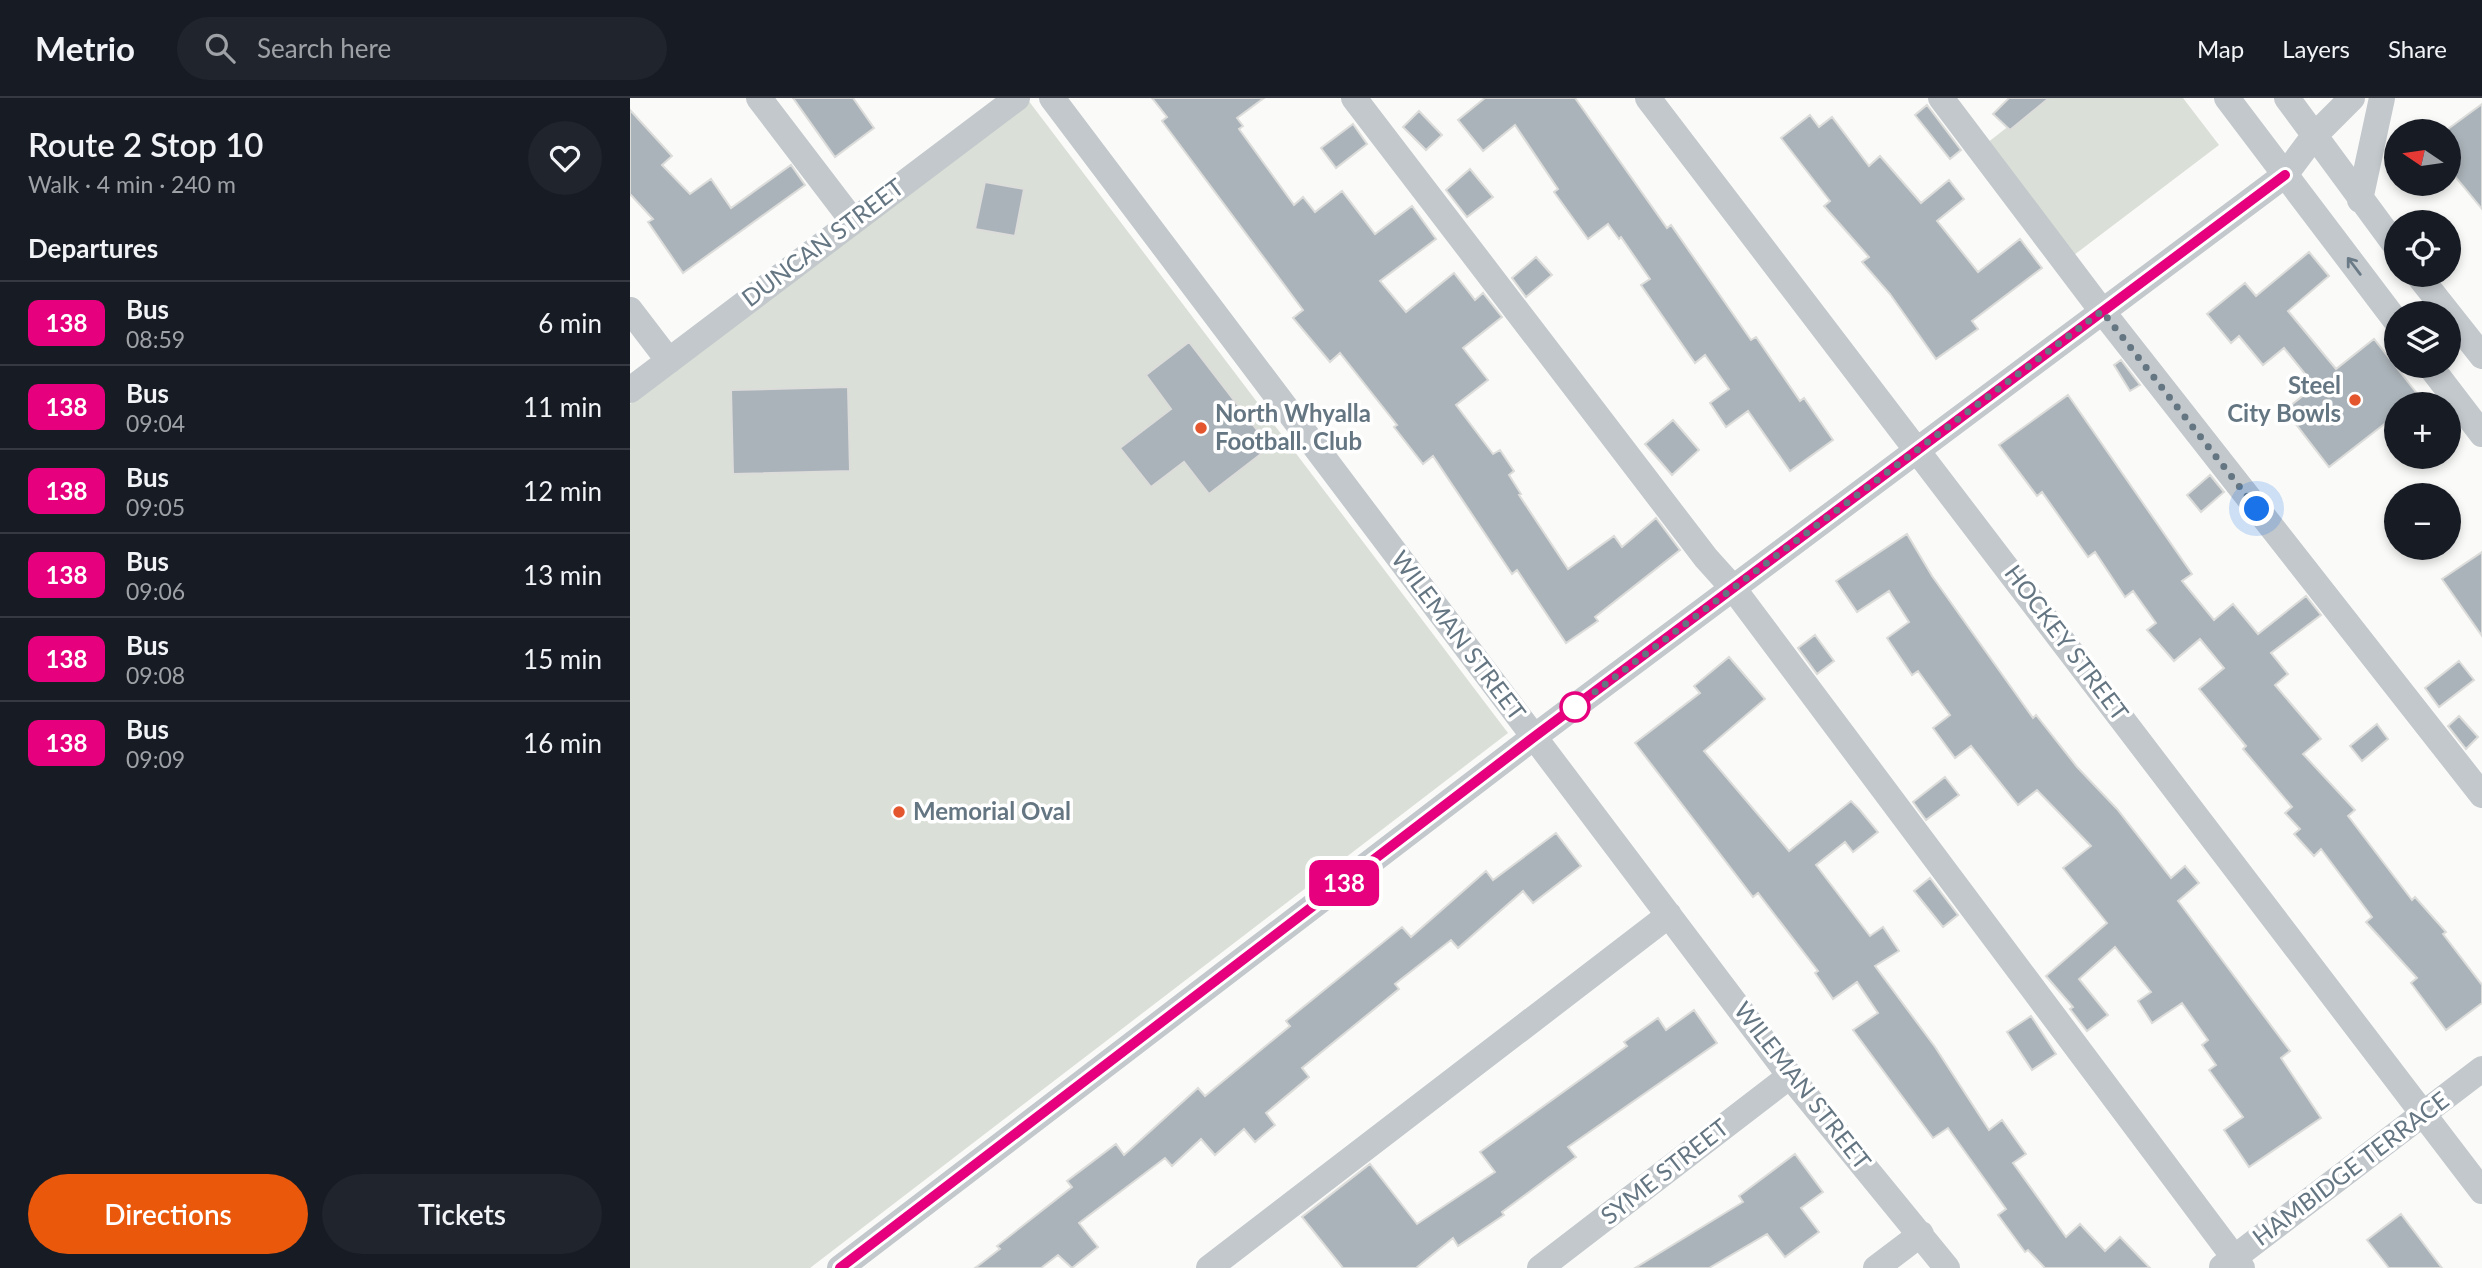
<!DOCTYPE html>
<meta charset="utf-8">
<style>
:root{--surface:#171b24;--page:#20242c;--text:#f1f3f6;--muted:#9ea1a6;--line:#363941;--accent:#ea580c}
body{margin:0;font-family:Lato,sans-serif;background:var(--page);color:var(--text);height:100vh;display:flex;flex-direction:column;font-size:26px;white-space:nowrap}
*{box-sizing:border-box;margin:0}
p{font-size:23px;color:var(--muted)}
.icon{flex:none;width:38px;height:38px;fill:none;stroke:currentColor;stroke-width:2;stroke-linecap:round;stroke-linejoin:round}
.map{position:relative;flex:1;overflow:hidden}
.drawer{display:flex;flex-direction:column;background:var(--surface);width:630px}
.drawer>*{flex:none}
.badge{padding:0 14px;border-radius:10px;font-size:24px;line-height:46px}
.needle{width:46px;rotate:283deg}
.fabs{position:absolute;left:1754px;top:21px;display:grid;gap:14px}
.fabs a{display:grid;place-items:center;width:77px;height:77px;border-radius:50%;background:var(--surface);box-shadow:0 4px 10px #0003;font-size:35px}
.you{position:absolute;width:35px;height:35px;margin:-18px;border:5px solid #fff;border-radius:50%;background:#1a73e8;box-shadow:0 0 0 10px #1a73e833}
.map>.badge{position:absolute;translate:-50% -50%;box-shadow:0 0 0 4px #fff}
h2{padding:0 28px;font-size:26px;line-height:63px}
.round{display:grid;place-items:center;flex:none;width:74px;height:74px;border-radius:37px;background:var(--page)}
.summary{display:flex;align-items:center;justify-content:space-between;height:119px;padding:0 28px}
h1{font-size:33px;font-weight:600;line-height:52px}
.action{display:flex;gap:14px;margin-top:auto;padding:14px 28px}
.action a{flex:1;height:80px;border-radius:42px;background:var(--accent);color:#fff;font-size:28px;font-weight:600;line-height:80px;text-align:center}
.action a+a{background:var(--page);color:var(--text)}
ul{padding:0;list-style:none}
li{display:flex;align-items:center;gap:21px;height:84px;padding:0 28px;border-top:2px solid var(--line)}
li div{flex:1}
li b{display:block;font-size:26px}
li em{font-style:normal}
li .badge{min-width:77px;font-weight:700;text-align:center}
header{display:flex;align-items:center;gap:42px;box-sizing:border-box;height:98px;padding:0 35px;background:var(--surface);border-bottom:2px solid var(--line)}
header strong{font-size:33px}
nav{display:flex;gap:38px;margin-inline-start:auto;font-size:24px}
.search{width:490px;height:63px;background:var(--page);display:flex;align-items:center;gap:18px;box-sizing:border-box;padding:0 24px;border-radius:38px;color:var(--muted);font-size:26px}
main{display:flex;flex:1;min-height:0}
.map>svg:first-child{display:block}
</style>
<header>
<strong>Metrio</strong>
<div class="search"><svg class="icon" aria-label="search" viewBox="0 0 24 24"><circle cx="10" cy="10" r="6"/><path d="M15 15l6 6"/></svg>Search here</div>
<nav><a>Map</a><a>Layers</a><a>Share</a></nav>
</header>
<main>
<section class="drawer">
<div class="summary"><div><h1>Route 2 Stop 10</h1><p>Walk · 4 min · 240 m</p></div><a class="round"><svg class="icon" aria-label="heart" viewBox="0 0 24 24"><path d="M12 20l-8-8c-3-5 5-10 8-4 3-6 11-1 8 4z"/></svg></a></div>
<h2>Departures</h2>
<ul>
<li><span class="badge" style="background:#e6007e;color:#fff">138</span><div><b>Bus</b><p>08:59</p></div><em>6 min</em></li>
<li><span class="badge" style="background:#e6007e;color:#fff">138</span><div><b>Bus</b><p>09:04</p></div><em>11 min</em></li>
<li><span class="badge" style="background:#e6007e;color:#fff">138</span><div><b>Bus</b><p>09:05</p></div><em>12 min</em></li>
<li><span class="badge" style="background:#e6007e;color:#fff">138</span><div><b>Bus</b><p>09:06</p></div><em>13 min</em></li>
<li><span class="badge" style="background:#e6007e;color:#fff">138</span><div><b>Bus</b><p>09:08</p></div><em>15 min</em></li>
<li><span class="badge" style="background:#e6007e;color:#fff">138</span><div><b>Bus</b><p>09:09</p></div><em>16 min</em></li>
</ul>
<div class="action"><a>Directions</a><a>Tickets</a></div>
</section>
<div class="map">
<svg width="1852" height="1170" viewBox="0 0 1852 1170">
<rect width="100%" height="100%" fill="#fafaf8"/>
<!-- green -->
<path fill="#dadfd7" d="M 1415,0 L 1553,0 L 1589,47 L 1444,157 L 1357,45 Z
M 398,2 L 878,635 L 180,1170 L 0,1170 L 0,306 Z"/>
<!-- building -->
<path fill="#aab3b9" stroke="#dcdcda" stroke-width="2" d="M 163,0 L 223,0 L 244,30 L 205,59 Z
M 522,0 L 634,0 L 607,20 L 613,28 L 609,31 L 664,107 L 673,99 L 685,114 L 712,93 L 745,136 L 782,108 L 806,141 L 750,183 L 776,214 L 824,175 L 845,202 L 853,195 L 872,219 L 833,250 L 858,282 L 826,307 L 863,356 L 870,352 L 884,373 L 879,377 L 891,396 L 889,397 L 938,471 L 984,438 L 992,449 L 1026,420 L 1050,452 L 965,519 L 968,523 L 936,545 L 887,472 L 882,476 L 803,358 L 793,366 L 764,329 L 767,327 L 710,255 L 700,264 L 663,220 L 673,212 L 532,23 L 537,19 Z
M 855,0 L 945,0 L 1037,130 L 1041,127 L 1121,242 L 1126,239 L 1170,303 L 1174,300 L 1203,342 L 1160,373 L 1118,313 L 1096,329 L 1080,305 L 1099,291 L 1075,257 L 1065,265 L 1011,187 L 1020,181 L 991,139 L 989,141 L 978,126 L 958,141 L 924,94 L 928,91 L 885,27 L 853,53 L 828,22 Z
M 1379,0 L 1419,0 L 1380,32 L 1363,16 Z
M 1852,6 L 1852,111 L 1818,70 L 1818,31 Z
M 1297,7 L 1331,52 L 1320,61 L 1285,17 Z
M 0,12 L 42,58 L 32,67 L 60,96 L 81,81 L 101,110 L 161,67 L 175,87 L 53,175 L 18,124 L 23,121 L 0,96 Z
M 789,13 L 812,37 L 796,52 L 773,29 Z
M 1180,17 L 1189,29 L 1202,19 L 1239,68 L 1250,58 L 1291,105 L 1319,82 L 1334,101 L 1307,123 L 1348,174 L 1390,141 L 1412,170 L 1342,223 L 1348,231 L 1306,261 L 1260,196 L 1232,164 L 1239,159 L 1194,108 L 1200,103 L 1151,40 Z
M 723,26 L 737,46 L 706,70 L 691,50 Z
M 840,71 L 863,99 L 837,119 L 816,92 Z
M 355,84 L 394,91 L 385,138 L 345,131 Z
M 1679,154 L 1699,178 L 1658,213 L 1706,271 L 1744,241 L 1789,298 L 1779,306 L 1766,306 L 1766,317 L 1699,369 L 1655,312 L 1685,288 L 1654,250 L 1633,267 L 1609,238 L 1601,245 L 1577,216 L 1615,185 L 1626,198 Z
M 906,159 L 922,177 L 896,199 L 882,180 Z
M 559,244 L 640,349 L 579,396 L 554,364 L 521,389 L 490,350 L 541,311 L 516,277 Z
M 1491,262 L 1510,287 L 1500,293 L 1484,267 Z
M 218,289 L 220,373 L 103,376 L 101,292 Z
M 1438,297 L 1562,476 L 1552,483 L 1584,522 L 1603,506 L 1628,536 L 1676,498 L 1691,517 L 1641,555 L 1658,576 L 1645,587 L 1691,641 L 1673,656 L 1725,712 L 1718,718 L 1782,802 L 1785,799 L 1816,834 L 1813,836 L 1852,887 L 1852,905 L 1816,932 L 1781,885 L 1787,880 L 1736,824 L 1742,819 L 1691,751 L 1684,758 L 1664,736 L 1670,731 L 1655,715 L 1662,709 L 1613,651 L 1616,648 L 1569,591 L 1594,570 L 1570,541 L 1544,563 L 1517,532 L 1526,525 L 1503,493 L 1495,499 L 1465,454 L 1458,459 L 1412,394 L 1407,398 L 1369,347 Z
M 1043,322 L 1069,352 L 1042,377 L 1015,346 Z
M 1580,377 L 1594,394 L 1571,414 L 1557,397 Z
M 1277,436 L 1302,478 L 1403,620 L 1406,617 L 1447,669 L 1487,711 L 1541,780 L 1555,768 L 1569,785 L 1548,803 L 1660,953 L 1651,960 L 1691,1020 L 1619,1069 L 1594,1032 L 1613,1019 L 1579,972 L 1586,967 L 1572,947 L 1578,942 L 1552,905 L 1522,925 L 1508,903 L 1521,894 L 1485,849 L 1449,881 L 1478,917 L 1457,933 L 1440,911 L 1443,909 L 1416,878 L 1477,825 L 1433,770 L 1461,748 L 1407,692 L 1388,707 L 1341,648 L 1325,660 L 1303,630 L 1320,617 L 1288,573 L 1282,577 L 1257,540 L 1279,524 L 1259,493 L 1227,514 L 1206,483 Z
M 1852,454 L 1852,538 L 1812,481 Z
M 1185,537 L 1204,563 L 1187,576 L 1168,550 Z
M 1099,559 L 1135,601 L 1074,653 L 1159,753 L 1221,703 L 1229,711 L 1248,734 L 1223,754 L 1215,744 L 1186,767 L 1240,838 L 1253,829 L 1269,853 L 1245,868 L 1305,949 L 1359,1032 L 1372,1022 L 1396,1056 L 1383,1065 L 1436,1139 L 1450,1126 L 1475,1153 L 1490,1139 L 1520,1170 L 1415,1170 L 1398,1152 L 1395,1154 L 1368,1117 L 1376,1111 L 1318,1030 L 1303,1040 L 1223,932 L 1248,915 L 1227,884 L 1203,901 L 1185,875 L 1188,873 L 1128,795 L 1123,799 L 1005,645 L 1070,595 L 1064,588 Z
M 1829,563 L 1844,582 L 1809,609 L 1795,590 Z
M 1829,618 L 1848,639 L 1836,651 L 1818,628 Z
M 1747,626 L 1758,641 L 1732,663 L 1720,648 Z
M 1315,679 L 1329,697 L 1296,722 L 1283,704 Z
M 926,735 L 951,768 L 903,805 L 893,793 L 828,850 L 821,842 L 765,886 L 769,891 L 672,970 L 679,979 L 636,1015 L 645,1027 L 625,1044 L 614,1031 L 585,1057 L 571,1041 L 542,1068 L 535,1060 L 449,1125 L 468,1149 L 442,1170 L 428,1157 L 411,1170 L 345,1170 L 370,1151 L 367,1148 L 442,1089 L 437,1083 L 486,1046 L 494,1057 L 568,990 L 575,998 L 660,928 L 656,923 L 772,829 L 781,839 L 856,773 L 863,782 Z
M 1300,780 L 1328,817 L 1313,829 L 1284,793 Z
M 1064,912 L 1087,945 L 938,1049 L 946,1059 L 872,1114 L 874,1117 L 828,1148 L 823,1140 L 786,1170 L 713,1170 L 672,1119 L 740,1066 L 787,1126 L 865,1074 L 850,1054 L 997,948 L 994,944 L 1028,920 L 1036,932 Z
M 1401,918 L 1426,956 L 1402,972 L 1377,934 Z
M 1165,1056 L 1193,1094 L 1171,1110 L 1189,1134 L 1155,1159 L 1137,1136 L 1079,1170 L 1005,1170 L 1113,1104 L 1109,1098 Z
M 1771,1116 L 1812,1170 L 1759,1170 L 1737,1142 Z"/>
<g fill="none" stroke-linecap="round" stroke-linejoin="round">
<!-- minor -->
<path stroke="#c3c8cc" stroke-width="26" d="M 129,0 L 222,122
M 422,0 L 1160,978 L 1317,1170
M 724,0 L 1076,460 L 1103,490 L 1612,1170
M 1018,0 L 1852,1093
M 1311,0 L 1472,213 L 1852,697
M 1597,0 L 1766,223
M 1657,0 L 1766,148
M 1730,102 L 1752,0
M 1788,177 L 1852,258
M 0,212 L 39,263
M 1800,268 L 1852,336
M 0,292 L 387,0
M 1592,1169 L 1852,971
M 210,1170 L 904,639 L 1655,77 L 1684,38 L 1722,0
M 579,1170 L 1039,817
M 910,1170 L 1160,978
M 1246,1170 L 1291,1136"/>
</g>
<!-- one-way arrows -->
<defs><path id="oneway-shaft" d="M-6 0H5M1.5-3L5.5 0L1.5 3" fill="none" stroke-width="1.6" stroke-linecap="round" stroke-linejoin="round" transform="scale(1.75)"/></defs>
<use stroke="#6a7a87" href="#oneway-shaft" transform="translate(1724 168) rotate(-127)"/>
<g fill="none" stroke-linecap="round" stroke-linejoin="round">
<defs>
<path id="line" d="M 210,1170 L 904,639 L 1655,77"/>
</defs>
<!-- line casing -->
<use href="#line" stroke="#fff" stroke-width="16"/>
<!-- line -->
<use href="#line" stroke="#e6007e" stroke-width="10"/>
<!-- walk -->
<path stroke="#657683" stroke-width="7" stroke-dasharray="0 12.6" d="M 945,609 L 1472,213 L 1627,411"/>
</g>
<!-- markers -->
<g fill="#e4572e" stroke="#fff" stroke-width="2.5">
<circle cx="1725" cy="302" r="7"/>
<circle cx="571" cy="330" r="7"/>
<circle cx="269" cy="714" r="7"/>
</g>
<circle fill="#fff" stroke="#e6007e" stroke-width="3.5" cx="945" cy="609" r="14"/>
<g text-anchor="middle" stroke-width="7" stroke-linejoin="round" paint-order="stroke">
<!-- street labels -->
<g font-size="24" fill="#657683" stroke="#fff">
<text transform="translate(193 145) rotate(-37)" y="8">DUNCAN STREET</text>
<text transform="translate(828 538) rotate(53)" y="8">WILEMAN STREET</text>
<text transform="translate(1436 545) rotate(53)" y="8">HOCKEY STREET</text>
<text transform="translate(1172 988) rotate(52)" y="8">WILEMAN STREET</text>
<text transform="translate(1721 1071) rotate(-37)" y="8">HAMBIDGE TERRACE</text>
<text transform="translate(1035 1074) rotate(-38)" y="8">SYME STREET</text>
</g>
<!-- poi labels -->
<g font-size="24" font-weight="bold" fill="#657683" stroke="#fff" text-anchor="start">
<text x="1711" y="296" text-anchor="end">Steel<tspan x="1711" dy="28">City Bowls</tspan></text>
<text x="585" y="324">North Whyalla<tspan x="585" dy="28">Football. Club</tspan></text>
<text x="283" y="722">Memorial Oval</text>
</g>
</g>
</svg>
<div class="fabs">
<a><svg class="needle" viewBox="-14 -14 28 28"><path d="M0-13l5 13h-10z" fill="#e53935"/><path d="M0 13l5-13h-10z" fill="#9ea1a6"/></svg></a>
<a><svg class="icon" aria-label="locate" viewBox="0 0 24 24"><circle cx="12" cy="12" r="6"/><path d="M12 2v4M12 18v4M2 12h4M18 12h4"/></svg></a>
<a><svg class="icon" aria-label="layers" viewBox="0 0 24 24"><path d="M12 4l9 5-9 5-9-5zM3 14l9 5 9-5"/></svg></a>
<a>+</a>
<a>−</a>
</div>
<div class="you" style="left:1627px;top:411px"></div>
<b class="badge" style="left:714px;top:785px;background:#e6007e;color:#fff">138</b>
</div>
</main>
